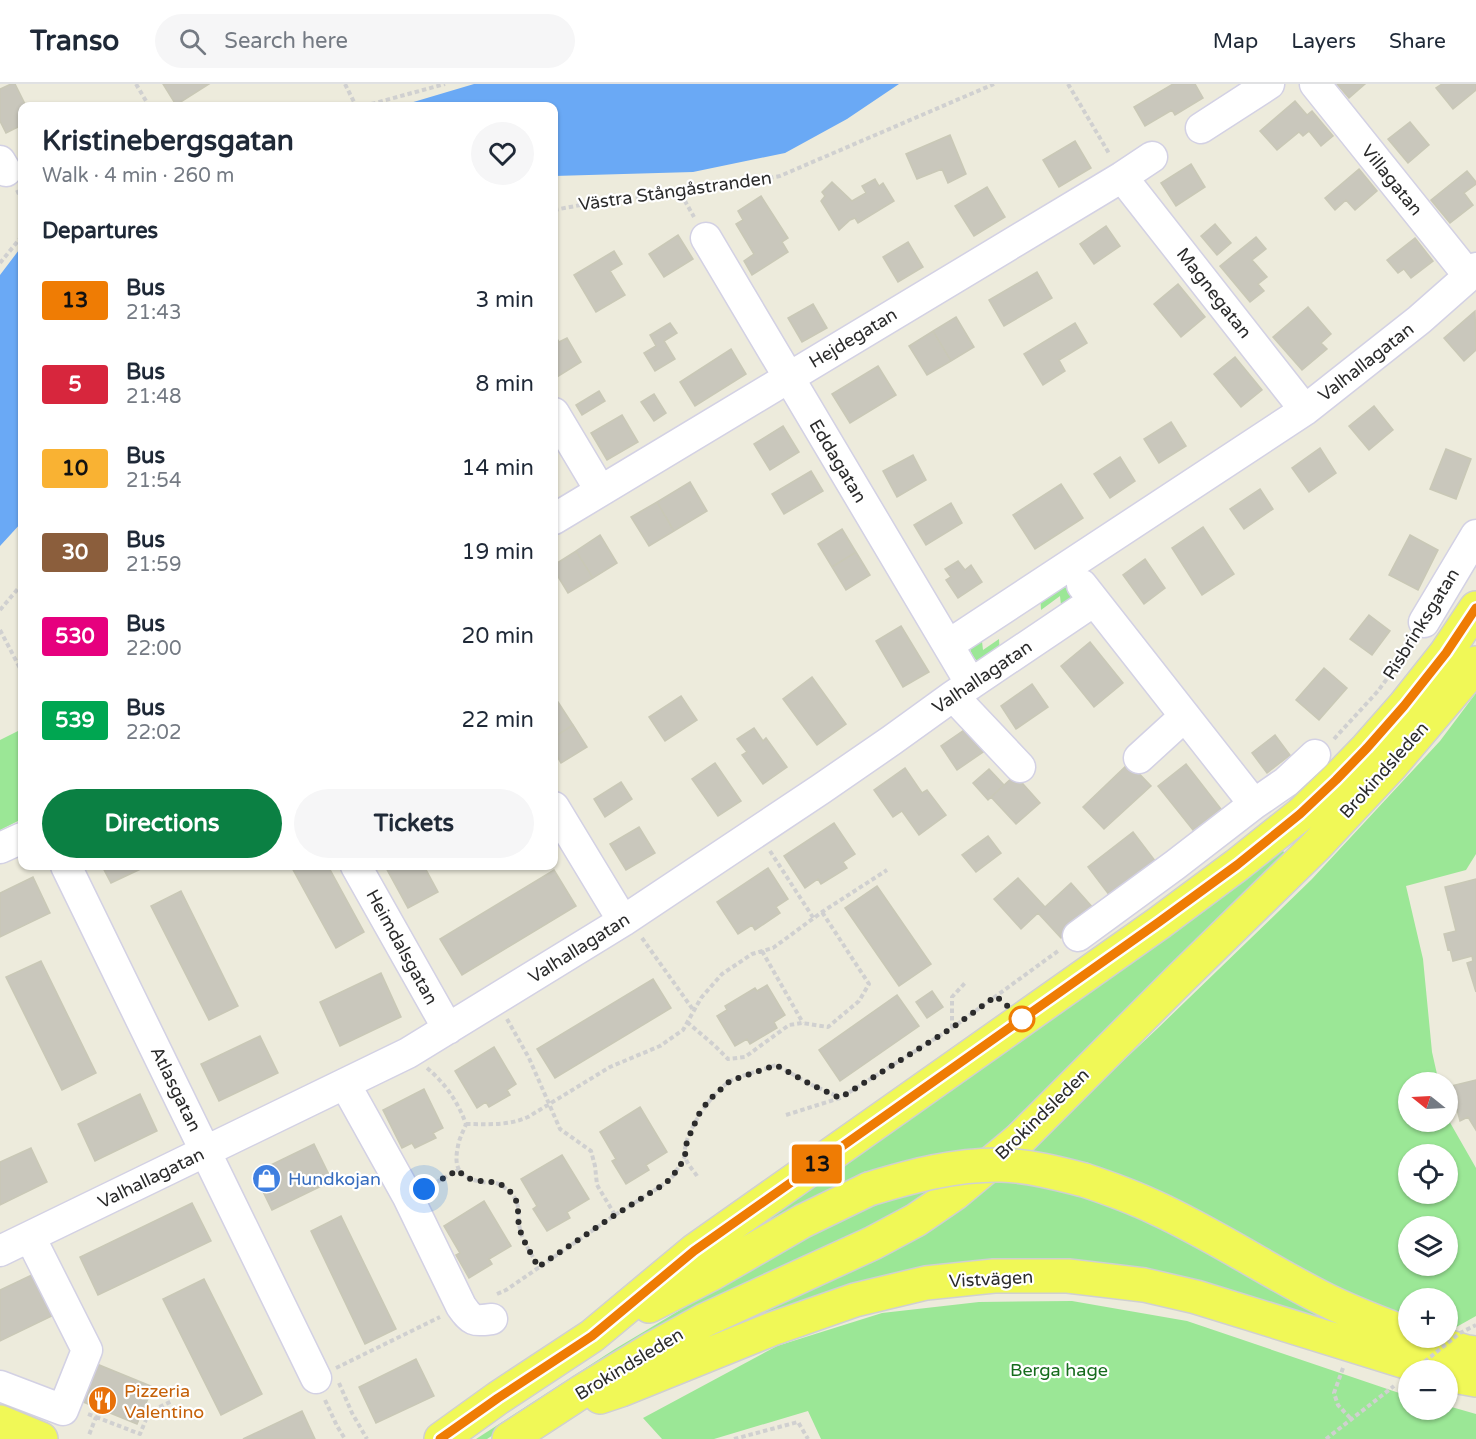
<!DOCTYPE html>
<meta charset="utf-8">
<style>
:root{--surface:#fff;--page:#f6f6f7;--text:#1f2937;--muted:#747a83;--line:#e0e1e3;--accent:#0b8043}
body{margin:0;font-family:"Varela Round",sans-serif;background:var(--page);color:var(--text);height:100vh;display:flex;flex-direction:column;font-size:22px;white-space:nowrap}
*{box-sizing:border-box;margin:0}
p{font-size:20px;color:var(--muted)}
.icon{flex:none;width:33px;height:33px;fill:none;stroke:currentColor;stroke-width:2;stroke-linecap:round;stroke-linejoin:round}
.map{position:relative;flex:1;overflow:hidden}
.panel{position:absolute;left:18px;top:18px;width:540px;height:768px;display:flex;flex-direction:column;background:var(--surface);border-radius:12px;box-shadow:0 2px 4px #0004}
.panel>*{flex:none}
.badge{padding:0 12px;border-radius:4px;font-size:21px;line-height:39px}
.needle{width:39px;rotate:288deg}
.controls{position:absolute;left:1398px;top:988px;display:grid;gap:12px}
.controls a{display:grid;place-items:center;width:60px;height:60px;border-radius:50%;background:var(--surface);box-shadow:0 2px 4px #0004;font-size:30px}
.you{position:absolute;width:30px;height:30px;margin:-15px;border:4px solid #fff;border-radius:50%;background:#1a73e8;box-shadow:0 0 0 9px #1a73e833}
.map>.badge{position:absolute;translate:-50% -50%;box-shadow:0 0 0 3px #fff}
h2{padding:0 24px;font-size:22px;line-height:54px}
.round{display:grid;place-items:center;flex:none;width:63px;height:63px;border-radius:32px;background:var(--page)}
.head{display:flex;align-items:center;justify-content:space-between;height:102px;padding:0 24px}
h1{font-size:28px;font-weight:700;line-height:45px}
.cta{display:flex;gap:12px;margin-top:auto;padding:12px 24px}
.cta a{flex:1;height:69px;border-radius:36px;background:var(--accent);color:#fff;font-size:24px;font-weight:700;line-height:69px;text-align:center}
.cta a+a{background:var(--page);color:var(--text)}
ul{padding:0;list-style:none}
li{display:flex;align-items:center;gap:18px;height:84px;padding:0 24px}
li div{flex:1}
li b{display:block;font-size:22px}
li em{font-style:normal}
li .badge{min-width:66px;font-weight:700;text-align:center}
header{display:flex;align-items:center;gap:36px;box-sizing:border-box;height:84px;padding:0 30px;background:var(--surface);border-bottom:2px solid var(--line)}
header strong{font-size:28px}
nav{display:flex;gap:33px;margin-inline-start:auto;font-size:21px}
.search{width:420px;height:54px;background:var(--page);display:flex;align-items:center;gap:15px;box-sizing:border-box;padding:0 21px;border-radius:33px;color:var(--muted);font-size:22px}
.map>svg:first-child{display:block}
</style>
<header>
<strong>Transo</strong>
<div class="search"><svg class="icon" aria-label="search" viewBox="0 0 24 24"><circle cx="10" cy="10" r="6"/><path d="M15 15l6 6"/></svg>Search here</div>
<nav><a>Map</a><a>Layers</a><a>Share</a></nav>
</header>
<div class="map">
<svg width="1476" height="1355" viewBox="0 0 1476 1355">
<rect width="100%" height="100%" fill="#edebdc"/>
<!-- green -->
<path fill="#9be796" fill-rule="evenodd" d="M 1064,502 C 1075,512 1071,520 1062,530 L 1060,512 L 1041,526 L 1040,509 Z
M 981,549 L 983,566 L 999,555 L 1000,572 L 983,580 C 976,577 972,573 970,564 Z
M 1476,609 L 1476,770 L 1466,786 L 1406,802 L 1423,875 L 1432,968 L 1439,999 L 1408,999 L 1408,1038 L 1448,1038 L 1448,1035 L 1476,1084 L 1476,1232 L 1451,1246 L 1448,1245 L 1448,1215 L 1408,1215 L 1408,1236 L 1022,1072 L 1158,944 L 1312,795 L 1440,657 ZM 1408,1071 L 1448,1071 L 1448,1110 L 1408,1110 ZM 1408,1143 L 1448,1143 L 1448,1182 L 1408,1182 Z
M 22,645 L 22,735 L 0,746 L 0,656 Z
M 1280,764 L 1286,770 L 1045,1007 L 977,1071 L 708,1172 Z
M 992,1095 L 1042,1100 L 1135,1129 L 1369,1251 L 1076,1180 L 691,1267 L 706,1251 Z
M 949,1099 L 921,1118 L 531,1326 L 487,1355 L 476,1355 L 615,1265 L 802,1153 L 884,1114 Z
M 1072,1217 L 1187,1237 L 1408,1312 L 1408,1326 L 1448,1326 L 1448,1322 L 1476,1330 L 1476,1355 L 821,1355 L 808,1327 L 714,1355 L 662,1355 L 643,1334 L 777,1262 L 882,1229 L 979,1218 Z"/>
<!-- water -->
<path fill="#6aa9f5" d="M 474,0 L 899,0 L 847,35 L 785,69 L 693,88 L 554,92 L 554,22 L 400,22 Z
M 22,162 L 22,438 L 0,462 L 0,191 Z"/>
<!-- building -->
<path fill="#c9c7bc" stroke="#c9c8b6" stroke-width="1.5" d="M 11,0 L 15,0 L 26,22 L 22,22 L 22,41 L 6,49 L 0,37 L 0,5 Z
M 163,0 L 209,0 L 176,21 Z
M 1173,0 L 1195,0 L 1203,14 L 1175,31 L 1172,26 L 1145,42 L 1134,23 Z
M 1337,0 L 1365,0 L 1349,14 Z
M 1442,0 L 1476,0 L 1476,6 L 1453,25 L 1436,4 Z
M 1295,17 L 1307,31 L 1312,27 L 1333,52 L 1321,62 L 1309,47 L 1303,52 L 1299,48 L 1277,66 L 1260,47 Z
M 1410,38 L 1429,61 L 1408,79 L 1388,55 Z
M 950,51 L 966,90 L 948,99 L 942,85 L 917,95 L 906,70 Z
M 1075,57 L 1091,84 L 1059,103 L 1043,76 Z
M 1191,80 L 1205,103 L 1176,122 L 1161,99 Z
M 1359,85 L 1377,107 L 1355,126 L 1346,116 L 1335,126 L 1325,114 Z
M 1467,87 L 1476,98 L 1476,100 L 1464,109 L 1473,121 L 1450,139 L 1431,116 Z
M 875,95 L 879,102 L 883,99 L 894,117 L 858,139 L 855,134 L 850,136 L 839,146 L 821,117 L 825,112 L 822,108 L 832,98 L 852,117 L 866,109 L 862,102 Z
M 987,103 L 1005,133 L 974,152 L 955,122 Z
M 761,112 L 788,154 L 782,158 L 788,168 L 752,191 L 744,177 L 754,170 L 736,140 L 743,136 L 738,127 Z
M 1215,140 L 1231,159 L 1217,171 L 1201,152 Z
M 1106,142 L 1120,162 L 1094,180 L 1080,160 Z
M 678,151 L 693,175 L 664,193 L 649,170 Z
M 1256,153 L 1266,165 L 1252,176 L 1267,193 L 1258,200 L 1264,207 L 1250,218 L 1220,182 Z
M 1415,154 L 1433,177 L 1411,194 L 1404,185 L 1398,189 L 1387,176 Z
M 908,158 L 923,183 L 898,198 L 883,173 Z
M 614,167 L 622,180 L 610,187 L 625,211 L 596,228 L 574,191 Z
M 1037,188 L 1052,214 L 1004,242 L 989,216 Z
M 1178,200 L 1205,233 L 1181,253 L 1154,220 Z
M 813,220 L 827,244 L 802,258 L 788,234 Z
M 1308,223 L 1331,250 L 1321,259 L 1327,265 L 1302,286 L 1273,253 Z
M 1475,227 L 1476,266 L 1464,277 L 1444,254 Z
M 956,233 L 974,263 L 951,277 L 933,247 Z
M 670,239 L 677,249 L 664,257 L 675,275 L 655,287 L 644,269 L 656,262 L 650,251 Z
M 1075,239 L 1087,259 L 1059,276 L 1065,287 L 1043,301 L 1024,270 Z
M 933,247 L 951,277 L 927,291 L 909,262 Z
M 554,250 L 559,258 L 567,254 L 581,278 L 557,293 L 554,287 Z
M 731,265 L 746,290 L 695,322 L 680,298 Z
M 1235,273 L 1262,306 L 1241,323 L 1214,290 Z
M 878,282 L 896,311 L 850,339 L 832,310 Z
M 599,307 L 605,317 L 582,331 L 576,321 Z
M 654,310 L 666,329 L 654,337 L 641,318 Z
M 1374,322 L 1393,346 L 1369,366 L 1349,342 Z
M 622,331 L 638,358 L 607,376 L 591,349 Z
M 1171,338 L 1186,362 L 1159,379 L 1144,355 Z
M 783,342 L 799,368 L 770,386 L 754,360 Z
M 1320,364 L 1336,389 L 1309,408 L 1292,384 Z
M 1446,365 L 1471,375 L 1456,415 L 1430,405 Z
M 913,371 L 926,396 L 897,413 L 883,387 Z
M 1120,373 L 1135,397 L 1110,414 L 1094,390 Z
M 811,387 L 823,407 L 784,430 L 772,410 Z
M 690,398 L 707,427 L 674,447 L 657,418 Z
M 1061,400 L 1083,434 L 1035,465 L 1013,431 Z
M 1260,405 L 1273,425 L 1244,445 L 1230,425 Z
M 657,418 L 674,447 L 649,462 L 631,433 Z
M 951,419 L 962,439 L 926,461 L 914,441 Z
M 1203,443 L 1234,490 L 1202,511 L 1172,464 Z
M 842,445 L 856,468 L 832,483 L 818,460 Z
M 600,451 L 617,479 L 593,494 L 576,467 Z
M 1410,451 L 1438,466 L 1418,506 L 1389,491 Z
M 576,467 L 593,494 L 568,509 L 554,486 L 554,481 Z
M 856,468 L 870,491 L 846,506 L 832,483 Z
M 1145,475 L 1165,504 L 1144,520 L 1123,491 Z
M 958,477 L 965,486 L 971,481 L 982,498 L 958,514 L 946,496 L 951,493 L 945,485 Z
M 1369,531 L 1390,547 L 1372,571 L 1350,555 Z
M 901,542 L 929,588 L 903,603 L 876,557 Z
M 1090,558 L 1123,599 L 1094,623 L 1061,582 Z
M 1324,584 L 1347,604 L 1319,636 L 1296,616 Z
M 812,593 L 846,640 L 817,661 L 783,615 Z
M 1032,600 L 1048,623 L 1016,645 L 1001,622 Z
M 681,612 L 697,636 L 665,657 L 649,633 Z
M 558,618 L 573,641 L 554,653 L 554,621 Z
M 573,641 L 587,663 L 561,679 L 554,667 L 554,653 Z
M 970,642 L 986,666 L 957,686 L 941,662 Z
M 754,644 L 763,657 L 766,654 L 787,683 L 763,700 L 742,671 L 747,668 L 737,655 Z
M 1275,651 L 1290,671 L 1267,689 L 1252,669 Z
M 715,679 L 741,717 L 718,732 L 692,695 Z
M 1129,679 L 1151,702 L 1104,745 L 1083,723 Z
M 1186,680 L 1221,725 L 1193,746 L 1158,702 Z
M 905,684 L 922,709 L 927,706 L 946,731 L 919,751 L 902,727 L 893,733 L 874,706 Z
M 989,685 L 1004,701 L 988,716 L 973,699 Z
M 1015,691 L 1040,719 L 1016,740 L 991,713 Z
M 621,698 L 632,715 L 605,733 L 594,715 Z
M 834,739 L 855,770 L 843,778 L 847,784 L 821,800 L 818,795 L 805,804 L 784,772 Z
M 639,743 L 655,769 L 626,786 L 610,760 Z
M 1133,748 L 1156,778 L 1110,812 L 1088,783 Z
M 988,752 L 1001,769 L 976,788 L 962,771 Z
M 102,782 L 147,782 L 111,799 Z
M 291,782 L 328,782 L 364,848 L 336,864 Z
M 385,782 L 424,782 L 438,808 L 408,824 Z
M 768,784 L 788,815 L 776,823 L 780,829 L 755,846 L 752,841 L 738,850 L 717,818 Z
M 554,786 L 576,822 L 462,891 L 440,855 Z
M 33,793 L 50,829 L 0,853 L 0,809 Z
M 1018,794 L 1045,823 L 1071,799 L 1094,825 L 1061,854 L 1038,829 L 1021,845 L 994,815 Z
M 1476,795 L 1476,908 L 1467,879 L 1473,877 L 1472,872 L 1453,877 L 1450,865 L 1448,866 L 1444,850 L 1456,847 L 1445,803 Z
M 877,802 L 931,880 L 899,902 L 845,824 Z
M 181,807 L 238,922 L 209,936 L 151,822 Z
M 41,877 L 96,989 L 62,1006 L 6,893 Z
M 381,889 L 401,933 L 340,962 L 320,918 Z
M 653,895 L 671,924 L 555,994 L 537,965 Z
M 767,901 L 785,931 L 774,938 L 777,944 L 750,960 L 747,955 L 735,962 L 717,932 L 727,926 L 725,922 L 755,904 L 757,907 Z
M 932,907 L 943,923 L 927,934 L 916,918 Z
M 897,911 L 919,942 L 840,997 L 819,966 Z
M 260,952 L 278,989 L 219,1017 L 201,980 Z
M 494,963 L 516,1000 L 507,1006 L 510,1011 L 489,1023 L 486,1018 L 477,1024 L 455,987 Z
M 1476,996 L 1476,1046 L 1468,1033 L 1460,1037 L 1451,1002 Z
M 424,1005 L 443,1044 L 433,1049 L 436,1054 L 415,1064 L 412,1059 L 402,1064 L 383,1026 Z
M 140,1010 L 157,1047 L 95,1077 L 78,1040 Z
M 640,1023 L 667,1068 L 646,1081 L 649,1086 L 626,1100 L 612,1077 L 616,1075 L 600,1048 Z
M 314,1060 L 332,1097 L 272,1126 L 254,1089 Z
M 31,1064 L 47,1098 L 0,1121 L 0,1078 Z
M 562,1071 L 589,1115 L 567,1128 L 570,1134 L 547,1147 L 533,1125 L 537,1122 L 521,1095 Z
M 484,1117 L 511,1162 L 489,1175 L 492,1180 L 469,1194 L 456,1171 L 460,1169 L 444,1142 Z
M 192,1119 L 211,1157 L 98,1211 L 80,1173 Z
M 341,1132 L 396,1245 L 365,1260 L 311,1147 Z
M 36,1189 L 56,1230 L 0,1257 L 0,1206 Z
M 204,1195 L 262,1310 L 221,1331 L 163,1215 Z
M 416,1275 L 434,1312 L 376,1339 L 359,1303 Z
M 92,1278 L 153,1303 L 137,1340 L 76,1315 Z
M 302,1327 L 315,1355 L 243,1355 Z"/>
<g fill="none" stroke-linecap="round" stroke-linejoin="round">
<defs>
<path id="minor" d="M 1315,0 L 1469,192
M 1201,44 L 1269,0
M 0,77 L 6,87
M 1122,93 L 1305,326
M 706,154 L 971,600
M 554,329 L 600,406
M 554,435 L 1122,93 L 1152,73
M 1082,501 L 1254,720
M 1424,538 L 1476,451
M 948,561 L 1305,326 L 1419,236 L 1469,192 L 1476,184
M 953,612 L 1020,683
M 1139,674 L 1185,632
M 554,723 L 623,837
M 0,764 L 22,754
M 66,782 L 316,1294
M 356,782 L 448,945
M 1078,852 L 1175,781 L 1254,720 L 1286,698 L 1315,671
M 345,1000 L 408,1113 L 461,1222 C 472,1238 474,1237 492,1235
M 0,1167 L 408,969 L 623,837 L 821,705 L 892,656 L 953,612 L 1094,517
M 0,1302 L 63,1326 L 87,1266 L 30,1153"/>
<path id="major" d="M 1084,1096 C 1108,1104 1133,1113 1156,1124 C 1213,1150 1265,1185 1320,1213 C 1349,1228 1379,1239 1408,1250
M 649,1222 L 713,1189 L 803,1137 L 869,1105
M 1419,1254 L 1467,1268 L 1476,1269
M 1448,1291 L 1476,1296
M 600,1313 L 621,1306 L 772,1245 L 855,1216 L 926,1199 L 994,1192 L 1068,1192 L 1144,1201 L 1196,1213 L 1435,1287
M 0,1338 L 41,1355
M 441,1355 L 498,1314 L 592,1252 L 694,1167 L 1159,839 L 1237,781 L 1301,730 L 1336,696 L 1367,664 L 1404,622 L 1446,569 L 1476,524
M 509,1355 L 581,1308 L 652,1265 L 705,1236 L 873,1159 L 916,1136 L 954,1110 L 1020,1055 L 1180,895 L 1316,762 L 1390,683 L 1468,591 L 1476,579"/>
</defs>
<!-- minor casing -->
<use href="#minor" stroke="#d3d1e4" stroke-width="33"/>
<!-- major casing -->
<use href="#major" stroke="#d0d0d0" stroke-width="36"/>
<!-- path -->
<path stroke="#d0d0d0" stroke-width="4" stroke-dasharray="4.5 3" stroke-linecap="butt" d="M 136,0 L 149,22
M 345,0 L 356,22
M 1068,0 L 1110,71
M 364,22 L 445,0
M 17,106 L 22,117
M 681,110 L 694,133
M 554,126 L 597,118 L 681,110 L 780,92 L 994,0
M 0,179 L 22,152
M 0,526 L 22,500
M 0,546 L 22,588
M 1334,655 L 1378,607 L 1413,559
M 770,767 L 814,835
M 642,854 L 694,927
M 762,867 L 803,939
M 507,935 L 529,974 L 560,1045 L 591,1067 L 595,1082 L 597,1101 L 615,1131
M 687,938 L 714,961 L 728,975 L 745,973 L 789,941 L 802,939 L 828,943 L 859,917 L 869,900 L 822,828
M 952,944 L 952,913 L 965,899
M 427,984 C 445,999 458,1018 466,1040 C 463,1048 459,1055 458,1062 C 453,1085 460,1094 482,1098 C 487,1099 492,1098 496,1099 C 503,1101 510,1108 514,1113 C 521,1123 517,1134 520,1145 C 523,1158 532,1171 539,1183
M 786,1031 L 840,1014 L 952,944 L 1058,867
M 466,1040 C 487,1040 508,1042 528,1033 L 610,983 L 660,962 L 683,946 L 701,914 L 722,890 L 752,870 L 773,864 L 822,828 L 887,786
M 697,1092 C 694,1087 686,1079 685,1072 C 681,1052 714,1005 732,996 C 746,990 762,986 776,981 L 812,1001 L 839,1013
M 430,1102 L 458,1086
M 497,1210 L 506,1206 L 615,1131 L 666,1099 L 674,1091 L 685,1072
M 336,1284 L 440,1233
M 1343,1284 L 1334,1309 L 1338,1321 L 1352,1336
M 339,1299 L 352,1329 L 367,1355
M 325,1316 L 337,1342 L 345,1355
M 88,1330 L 96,1333 L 89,1351
M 96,1333 L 140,1350 L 149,1328 L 172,1317
M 734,1355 L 798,1338 L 808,1355
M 1326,1355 L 1394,1302"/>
<!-- minor -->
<use href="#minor" stroke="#fff" stroke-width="30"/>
<!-- major -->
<use href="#major" stroke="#f0f857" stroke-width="33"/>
<defs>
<path id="major-bridge" d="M 869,1105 C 912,1092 956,1080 1002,1081 C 1029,1082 1057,1089 1084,1096"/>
</defs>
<!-- major-bridge casing -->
<use href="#major-bridge" stroke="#d0d0d0" stroke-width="36" stroke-linecap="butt"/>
<!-- path-bridge -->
<path stroke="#d0d0d0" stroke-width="4" stroke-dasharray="4.5 3" stroke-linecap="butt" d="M 1413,1287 L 1460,1249 L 1476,1241"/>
<!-- major-bridge -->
<use href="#major-bridge" stroke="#f0f857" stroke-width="33"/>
</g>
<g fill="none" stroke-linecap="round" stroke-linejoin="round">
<defs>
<path id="line" d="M 440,1355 L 498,1314 L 592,1252 L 694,1167 L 1159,838 L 1237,781 L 1300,730 L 1336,696 L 1367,664 L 1404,622 L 1446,569 L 1476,524"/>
</defs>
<!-- line casing -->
<use href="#line" stroke="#fff" stroke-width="14"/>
<!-- line -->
<use href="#line" stroke="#ef7c04" stroke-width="9"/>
<!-- walk -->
<path stroke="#2b2b2b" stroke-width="6" stroke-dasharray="0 10.8" d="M 424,1105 L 458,1086 C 474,1104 490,1092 505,1103 C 525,1119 514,1130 521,1149 C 525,1161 533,1172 538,1183 L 615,1131 L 666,1099 L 679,1084 L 685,1072 L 686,1061 L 691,1048 L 699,1030 L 709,1016 L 730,997 L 776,981 L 812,1001 L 840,1014 L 952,944 L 996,912 L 1022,935"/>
</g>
<!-- icons -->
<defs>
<symbol id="shop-disc" viewBox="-11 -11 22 22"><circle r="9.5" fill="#3f7fe0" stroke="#fff"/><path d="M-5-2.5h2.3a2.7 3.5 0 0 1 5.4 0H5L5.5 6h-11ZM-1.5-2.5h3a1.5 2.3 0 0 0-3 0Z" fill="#fff"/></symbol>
<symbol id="restaurant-disc" viewBox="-11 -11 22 22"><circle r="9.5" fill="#e8710a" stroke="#fff"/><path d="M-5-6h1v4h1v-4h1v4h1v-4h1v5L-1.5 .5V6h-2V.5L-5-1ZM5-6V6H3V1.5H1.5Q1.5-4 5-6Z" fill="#fff"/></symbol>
</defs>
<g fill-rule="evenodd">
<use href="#shop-disc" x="250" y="1078" width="33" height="33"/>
<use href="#restaurant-disc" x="86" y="1300" width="33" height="33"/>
</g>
<!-- markers -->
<circle fill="#fff" stroke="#ef7c04" stroke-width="3" cx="1022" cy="935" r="12"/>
<g text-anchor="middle" stroke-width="4.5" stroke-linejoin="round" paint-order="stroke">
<!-- street labels -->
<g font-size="18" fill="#2b2b2b" stroke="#fff">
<text transform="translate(1392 96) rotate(51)" y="6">Villagatan</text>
<text transform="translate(675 107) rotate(-8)" y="6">Västra Stångåstranden</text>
<text transform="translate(1214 209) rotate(52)" y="6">Magnegatan</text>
<text transform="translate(853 254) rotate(-31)" y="6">Hejdegatan</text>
<text transform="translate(1366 278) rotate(-38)" y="6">Valhallagatan</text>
<text transform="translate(838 377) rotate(59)" y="6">Eddagatan</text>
<text transform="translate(1421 540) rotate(-58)" y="6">Risbrinksgatan</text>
<text transform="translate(982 593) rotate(-34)" y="6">Valhallagatan</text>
<text transform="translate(1384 686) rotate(-48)" y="6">Brokindsleden</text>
<text transform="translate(402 863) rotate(61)" y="6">Heimdalsgatan</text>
<text transform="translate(579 864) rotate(-32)" y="6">Valhallagatan</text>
<text transform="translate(176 1005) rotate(64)" y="6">Atlasgatan</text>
<text transform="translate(1042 1030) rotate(-44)" y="6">Brokindsleden</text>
<text transform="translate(151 1094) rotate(-26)" y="6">Valhallagatan</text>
<text transform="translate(991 1195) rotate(-3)" y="6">Vistvägen</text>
<text transform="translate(629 1280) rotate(-31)" y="6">Brokindsleden</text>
</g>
<!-- shop labels -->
<g font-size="18" fill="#366cbe" stroke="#fff" text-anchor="start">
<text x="288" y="1101">Hundkojan</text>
</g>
<!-- park labels -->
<g font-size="18" fill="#166c1d" stroke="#fff">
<text x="1059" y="1292">Berga hage</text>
</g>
<!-- food labels -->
<g font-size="18" fill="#c56008" stroke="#fff" text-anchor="start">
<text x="124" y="1313">Pizzeria<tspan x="124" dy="21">Valentino</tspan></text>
</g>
</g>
</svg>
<div class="controls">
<a><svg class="needle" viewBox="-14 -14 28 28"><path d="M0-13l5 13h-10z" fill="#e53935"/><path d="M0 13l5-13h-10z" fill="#747a83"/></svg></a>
<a><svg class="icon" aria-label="locate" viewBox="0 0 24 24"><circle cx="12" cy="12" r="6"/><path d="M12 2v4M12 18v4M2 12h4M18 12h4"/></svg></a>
<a><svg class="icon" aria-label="layers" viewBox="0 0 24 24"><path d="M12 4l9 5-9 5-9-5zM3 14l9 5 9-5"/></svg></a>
<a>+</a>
<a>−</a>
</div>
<div class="you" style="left:424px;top:1105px"></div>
<b class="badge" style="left:817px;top:1080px;background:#ef7c04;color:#111">13</b>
<section class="panel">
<div class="head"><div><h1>Kristinebergsgatan</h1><p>Walk · 4 min · 260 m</p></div><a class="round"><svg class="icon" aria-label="heart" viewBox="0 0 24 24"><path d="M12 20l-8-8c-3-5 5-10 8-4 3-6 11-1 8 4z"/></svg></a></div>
<h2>Departures</h2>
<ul>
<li><span class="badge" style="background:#ef7c04;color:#111">13</span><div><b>Bus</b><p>21:43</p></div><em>3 min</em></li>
<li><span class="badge" style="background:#d7263d;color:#fff">5</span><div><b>Bus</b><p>21:48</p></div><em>8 min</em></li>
<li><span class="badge" style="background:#f9b233;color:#111">10</span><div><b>Bus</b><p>21:54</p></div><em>14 min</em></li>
<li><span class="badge" style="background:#8b5e3c;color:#fff">30</span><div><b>Bus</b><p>21:59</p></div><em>19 min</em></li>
<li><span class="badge" style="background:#e6007e;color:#fff">530</span><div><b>Bus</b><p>22:00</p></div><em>20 min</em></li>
<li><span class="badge" style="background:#00a651;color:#fff">539</span><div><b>Bus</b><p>22:02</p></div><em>22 min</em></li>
</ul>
<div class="cta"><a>Directions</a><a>Tickets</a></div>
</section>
</div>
